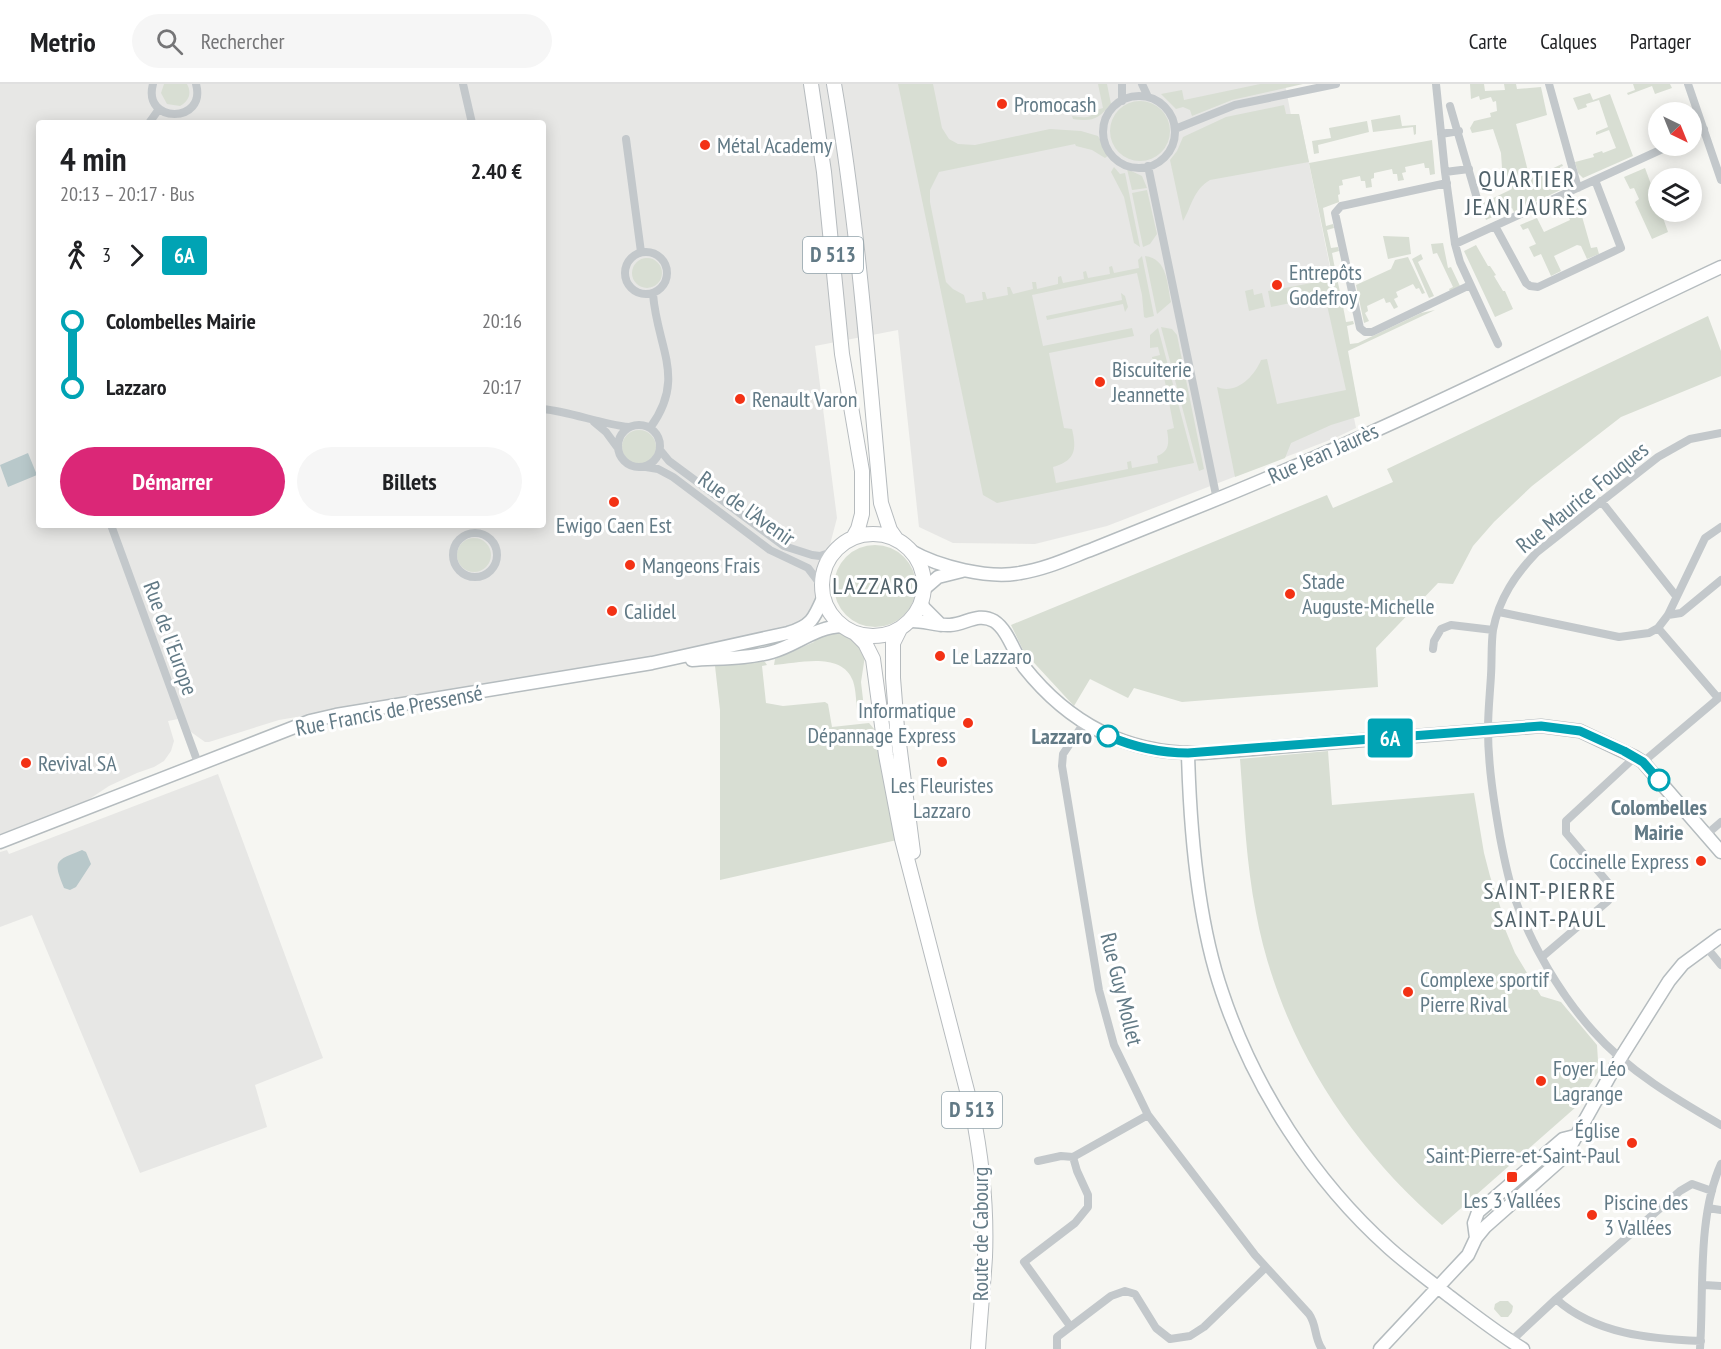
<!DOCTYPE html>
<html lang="fr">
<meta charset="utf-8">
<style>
:root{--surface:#fff;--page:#f6f6f6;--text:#202124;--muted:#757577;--line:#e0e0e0;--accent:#db2777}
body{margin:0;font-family:"PT Sans Narrow",sans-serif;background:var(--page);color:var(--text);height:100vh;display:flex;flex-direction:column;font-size:22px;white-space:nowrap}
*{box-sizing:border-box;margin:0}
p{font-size:20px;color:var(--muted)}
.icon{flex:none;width:33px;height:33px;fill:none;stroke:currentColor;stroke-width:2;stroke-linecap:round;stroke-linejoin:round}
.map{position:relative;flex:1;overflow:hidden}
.side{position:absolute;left:36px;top:36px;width:510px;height:408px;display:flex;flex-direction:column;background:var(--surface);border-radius:6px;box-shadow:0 3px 15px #0003}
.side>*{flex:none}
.badge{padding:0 12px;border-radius:4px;font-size:21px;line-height:39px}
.needle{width:39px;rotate:137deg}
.fabs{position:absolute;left:1648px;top:18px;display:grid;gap:12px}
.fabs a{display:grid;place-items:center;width:54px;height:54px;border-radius:50%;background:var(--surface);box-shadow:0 3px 15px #0003;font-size:30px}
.map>.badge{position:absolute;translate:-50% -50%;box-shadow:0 0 0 3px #fff}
.legs{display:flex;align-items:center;gap:9px;height:66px;padding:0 24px;font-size:20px}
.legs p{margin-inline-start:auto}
.headline{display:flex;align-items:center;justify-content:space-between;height:102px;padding:0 24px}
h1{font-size:33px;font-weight:700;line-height:45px}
.button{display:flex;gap:12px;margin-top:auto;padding:12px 24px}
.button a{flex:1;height:69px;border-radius:36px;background:var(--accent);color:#fff;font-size:24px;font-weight:700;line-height:69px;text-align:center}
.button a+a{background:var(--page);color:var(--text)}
ul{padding:0 24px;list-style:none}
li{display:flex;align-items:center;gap:21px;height:66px;font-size:22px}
li i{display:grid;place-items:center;width:9px;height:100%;margin:0 8px;background:currentColor}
li i::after{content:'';width:15px;height:15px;margin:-8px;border:4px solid;border-radius:50%;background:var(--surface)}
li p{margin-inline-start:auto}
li:first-child i{background:linear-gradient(#0000 50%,currentColor 0)}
li:last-child i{background:linear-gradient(currentColor 50%,#0000 0)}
header{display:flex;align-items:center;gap:36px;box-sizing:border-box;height:84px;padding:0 30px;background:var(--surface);border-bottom:2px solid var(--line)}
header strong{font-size:28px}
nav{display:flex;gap:33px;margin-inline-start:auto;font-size:21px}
.search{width:420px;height:54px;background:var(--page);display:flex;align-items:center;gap:15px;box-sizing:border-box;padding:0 21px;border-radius:33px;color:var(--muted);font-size:22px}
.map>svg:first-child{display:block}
</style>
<header>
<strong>Metrio</strong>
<div class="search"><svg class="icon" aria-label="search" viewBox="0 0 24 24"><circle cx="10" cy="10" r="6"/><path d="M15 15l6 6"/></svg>Rechercher</div>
<nav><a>Carte</a><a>Calques</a><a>Partager</a></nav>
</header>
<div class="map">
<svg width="1721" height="1265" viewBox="0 0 1721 1265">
<rect width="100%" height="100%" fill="#f6f6f2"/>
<!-- built -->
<path fill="#e7e7e5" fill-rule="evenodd" d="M 0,0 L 1285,0 L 1291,31 L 1299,30 L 1360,332 L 1354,334 L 1356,344 L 1335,354 L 1107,442 L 1035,460 L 953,459 L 919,443 L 898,246 L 815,262 L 837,434 L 811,533 L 795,545 L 595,590 L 593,582 L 279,636 L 209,658 L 205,658 L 191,648 L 183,634 L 168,637 L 174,657 L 171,667 L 164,677 L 154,683 L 137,689 L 109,702 L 76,724 L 0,750 ZM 39,39 L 543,39 L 543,441 L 39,441 Z
M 218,690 L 323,974 L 255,1001 L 267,1043 L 140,1089 L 32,831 L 0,843 L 0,768 L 7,766 L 9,770 Z"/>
<!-- green -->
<path fill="#d8ded3" d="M 164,0 L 187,0 C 192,9 189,17 180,22 L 167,20 L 161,9 Z
M 898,0 L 933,0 L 942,44 L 949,55 L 958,60 L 975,61 L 1050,45 L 1081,47 L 1098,52 L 1109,71 L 1105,74 L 1092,66 L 1076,62 L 1075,60 L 939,88 L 930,106 L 930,118 L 946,198 L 953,205 L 964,211 L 966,219 L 983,216 L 982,208 L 985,208 L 987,215 L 1008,211 L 1007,203 L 1010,203 L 1013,210 L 1033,205 L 1032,198 L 1036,198 L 1037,205 L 1058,200 L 1058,193 L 1061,192 L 1063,199 L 1084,195 L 1083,188 L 1086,187 L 1088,194 L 1110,190 L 1109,183 L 1112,182 L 1114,189 L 1139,184 L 1138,176 L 1142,172 L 1154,232 L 1146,234 L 1144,233 L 1142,211 L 1137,189 L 1032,211 L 1043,262 L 1132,244 L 1134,252 L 1049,269 L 1064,344 L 1072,345 C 1077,366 1075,377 1053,383 L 1056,399 L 1128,385 L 1127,378 L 1131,377 L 1132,384 L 1158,379 L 1157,372 C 1170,367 1169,358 1167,346 L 1174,344 L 1164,293 L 1157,294 L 1152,273 L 1160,271 L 1158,263 L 1150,264 L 1150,251 L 1158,244 L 1194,379 L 997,419 L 983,411 Z
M 1098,0 L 1107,0 L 1111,20 C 1098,35 1093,38 1073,35 L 1072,32 C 1081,33 1091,36 1096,26 L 1103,24 Z
M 1260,0 L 1303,0 L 1232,16 L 1192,32 L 1190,26 L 1183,23 L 1176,25 L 1161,10 L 1182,6 L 1184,16 Z
M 1470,0 L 1484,0 L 1485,7 L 1505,6 L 1504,0 L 1516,0 L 1517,5 L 1541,3 L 1547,31 L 1516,40 L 1530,95 L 1562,80 L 1563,82 L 1560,83 L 1561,88 L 1567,88 L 1569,102 L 1514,128 L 1512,124 L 1486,136 L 1481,120 L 1512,105 L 1509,97 L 1503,99 L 1501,69 L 1493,45 L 1472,49 L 1470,44 L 1474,37 L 1491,33 L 1490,29 L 1497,27 L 1496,17 L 1493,18 L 1491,13 L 1480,16 L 1479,12 L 1471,15 Z
M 1633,0 L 1670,0 L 1672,4 L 1655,10 L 1652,2 L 1628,11 L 1627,9 L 1635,6 Z
M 1590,9 L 1593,16 L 1610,10 L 1633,72 L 1583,94 L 1578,89 L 1575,78 L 1594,73 L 1593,70 L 1602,67 L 1603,69 L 1616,64 L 1609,46 L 1596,51 L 1596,48 L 1608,43 L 1599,16 L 1586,20 L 1587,23 L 1578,26 L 1573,14 Z
M1110 47a30 30 0 1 1 60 0a30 30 0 1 1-60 0Z
M 1284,21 L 1286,30 L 1299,30 L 1309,78 L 1210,96 C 1193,106 1192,122 1183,137 L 1170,76 L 1177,67 L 1183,53 L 1226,33 Z
M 1400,31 L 1402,42 L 1416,41 L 1416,50 L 1414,51 L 1413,43 L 1373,48 L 1371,36 Z
M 1367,37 L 1369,48 L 1318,61 L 1319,69 L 1314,70 L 1312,57 L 1331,54 L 1329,44 Z
M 1432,56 L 1435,90 L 1430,91 L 1429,84 L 1425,84 L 1424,79 L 1405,83 L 1406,88 L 1402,89 L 1404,96 L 1398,97 L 1397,90 L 1393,90 L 1392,85 L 1374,89 L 1374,94 L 1371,95 L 1372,103 L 1366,104 L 1365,97 L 1361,97 L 1360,92 L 1342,96 L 1343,101 L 1339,102 L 1340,110 L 1338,111 L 1339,118 L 1323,124 L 1326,142 L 1333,140 L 1334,144 L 1327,146 L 1331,164 L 1338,163 L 1339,167 L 1332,169 L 1336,190 L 1343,189 L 1344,192 L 1337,194 L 1341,213 L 1348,211 L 1349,215 L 1342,217 L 1346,238 L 1353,237 L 1354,240 L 1347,242 L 1350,260 L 1358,259 L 1421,229 L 1435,226 L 1348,267 L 1360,332 L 1331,341 L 1291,359 L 1285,374 L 1235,393 L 1217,303 C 1236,311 1254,293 1261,276 L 1267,275 L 1277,320 L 1346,306 L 1325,212 L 1271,223 L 1268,207 L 1333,195 L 1309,79 Z
M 1114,83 L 1120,90 L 1125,89 L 1140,163 L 1134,159 L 1124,113 L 1111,88 Z
M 1645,84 L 1659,122 L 1659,128 L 1661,128 L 1668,148 L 1652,155 L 1635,118 L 1639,115 L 1634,104 L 1630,105 L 1624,93 Z
M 1127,85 L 1142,92 L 1147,104 L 1132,106 Z
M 1147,106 L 1157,150 L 1150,160 L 1143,163 L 1132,109 Z
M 1577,115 L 1591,164 L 1597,163 L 1599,170 L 1587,175 L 1581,162 L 1577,161 L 1554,172 L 1561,187 L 1551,192 L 1541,170 L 1534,173 L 1529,163 L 1536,160 L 1528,144 L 1523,146 L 1520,141 L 1537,134 L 1544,148 L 1570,136 L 1563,121 Z
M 1383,152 L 1409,153 L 1411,170 L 1388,175 Z
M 1443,159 L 1448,184 L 1451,183 L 1460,202 L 1450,207 L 1449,205 L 1453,203 L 1437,169 L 1433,170 L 1431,160 Z
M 1476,161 L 1488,182 L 1490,182 L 1496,191 L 1494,192 L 1503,207 L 1505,207 L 1513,225 L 1495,233 L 1464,167 Z
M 1421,170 L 1423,175 L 1418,178 L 1434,212 L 1429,214 L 1412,175 Z
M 1145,172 C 1168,175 1167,200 1171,218 L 1157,230 Z
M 1408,173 L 1425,209 L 1422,210 L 1419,204 L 1416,205 L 1413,200 L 1396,208 L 1398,213 L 1394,215 L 1398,223 L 1394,225 L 1390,218 L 1386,219 L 1384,214 L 1367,222 L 1368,227 L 1365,229 L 1369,237 L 1364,239 L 1356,201 L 1391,185 L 1395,176 Z
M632 189a15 15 0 1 1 30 0a15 15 0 1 1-30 0Z
M 1253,205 L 1254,211 L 1262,209 L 1265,223 L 1249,227 L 1245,207 Z
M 1121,209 L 1125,212 L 1128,223 L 1125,228 L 1123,220 L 1047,236 L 1046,232 L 1122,216 Z
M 1708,232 L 1721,267 L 1721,292 L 1621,333 L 1532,402 L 1494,438 L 1473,462 L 1453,500 L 1438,499 L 1376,564 L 1378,603 L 1182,618 L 1134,604 L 1128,614 L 1090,595 L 1074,622 L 1024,568 L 1011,541 L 1327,411 L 1333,424 L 1393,398 L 1387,385 Z
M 1161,243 L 1172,245 L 1177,251 L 1204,385 L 1199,387 Z
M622 363a17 17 0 1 1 34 0a17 17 0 1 1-34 0Z
M457 471a17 17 0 1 1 34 0a17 17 0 1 1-34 0Z
M834 502a41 41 0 1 1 82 0a41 41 0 1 1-82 0Z
M 836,547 L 848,552 L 858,560 L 865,572 L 861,598 L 864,624 L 857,626 C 856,617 856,606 853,597 C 842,567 799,579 774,581 L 775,575 L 814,558 L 816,552 Z
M 757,576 L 765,578 L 767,581 L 762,582 L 766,619 L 783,622 L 825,618 L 828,620 L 832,643 L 869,639 L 875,646 L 897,756 L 720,796 L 720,626 L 715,582 Z
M 1328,667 L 1332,721 L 1474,709 L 1484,769 L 1490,792 L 1502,828 L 1499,829 L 1500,833 L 1515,869 L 1541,912 L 1561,918 L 1597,961 L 1598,977 L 1602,982 L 1576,1023 L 1442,1141 C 1348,1060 1279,952 1256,829 C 1246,778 1244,726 1240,675 Z
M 1500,1217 L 1508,1217 L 1513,1222 L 1512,1228 L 1508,1233 L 1501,1233 L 1494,1225 L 1495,1220 Z"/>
<!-- water -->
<path fill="#b8c8ca" d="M 28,369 L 37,391 L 8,403 L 0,381 Z
M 82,766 L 86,768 L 91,780 L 76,803 L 70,806 L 64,804 C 52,775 56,777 82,766 Z"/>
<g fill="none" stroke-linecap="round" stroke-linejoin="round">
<defs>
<path id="secondary" d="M 911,467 C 939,483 989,495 1020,489 C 1046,485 1069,474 1093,465 C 1125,452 1158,439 1190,426 C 1371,354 1545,266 1721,183
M 924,505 L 938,493 L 962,487
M 921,518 L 924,524 L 941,541
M 909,537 C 923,536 936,542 950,541 C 966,540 978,528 994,537 C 1008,546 1014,569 1024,583 C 1070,641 1128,671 1202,669 L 1541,642 L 1580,647 L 1635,673 L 1643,678 L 1661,699 L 1721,768
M 692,576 C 718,574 747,575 772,568 C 797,561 815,543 842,542
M 1188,670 C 1190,743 1198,838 1222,908 C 1254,1004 1313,1096 1389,1164 C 1408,1181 1429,1196 1449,1212 C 1473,1230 1497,1249 1523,1265
M 0,758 L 310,637 L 336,631 L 652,579 L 788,549 C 811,542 814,535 823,514
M 1476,1154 L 1474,1139 L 1478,1128 L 1563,1055 L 1575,1052
M 1380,1265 L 1468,1171 L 1476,1154 L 1485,1143 L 1565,1072 L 1613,986 L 1669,897 L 1683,880 L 1721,852"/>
<path id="primary" d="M 811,0 L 824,88 L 842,270 L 862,387 L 862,430 L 858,445 L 853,454
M 834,0 C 858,139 868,279 881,419 L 890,446 L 897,456
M822 501a51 51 0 1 1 102 0a51 51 0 1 1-102 0Z
M 900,545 L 893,559 L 893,594 L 897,644 L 913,768
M 855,549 L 865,559 L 873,575 L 886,671 L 902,755 L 972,1026 C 982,1075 987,1123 985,1173 C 983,1204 980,1234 978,1265"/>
</defs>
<!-- secondary casing -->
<use href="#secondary" stroke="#b5bcbf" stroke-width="15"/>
<!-- primary casing -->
<use href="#primary" stroke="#b6bbbe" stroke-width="16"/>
<!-- street -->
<path stroke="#c3c8cb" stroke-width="8" d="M 153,0 C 142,40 207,40 196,0
M 463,0 L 472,39
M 1122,0 L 1122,17
M 1142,0 L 1148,13
M 1436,0 L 1445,88 L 1455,160 L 1460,178 L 1498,260
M 1549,0 L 1578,104
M 1688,0 L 1721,96
M1103 48a36 36 0 1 1 72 0a36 36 0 1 1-72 0Z
M 1450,22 L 1478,118
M 149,39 L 159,25
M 1175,45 L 1235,21 L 1336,0
M 1441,50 L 1459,47
M 1692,51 L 1704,45
M 626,55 L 641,168
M 1148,82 L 1217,416
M 1445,88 L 1469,85
M 1447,99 L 1346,121 L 1341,122 L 1335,129 L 1360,244 L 1365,248 L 1372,248 L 1470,201
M 1495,142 L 1526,199 L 1530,202 L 1538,203 L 1621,164 L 1595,96
M 1455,160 L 1669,62
M625 189a21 21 0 1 1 42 0a21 21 0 1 1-42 0Z
M 543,325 C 572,328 600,340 629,343
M 594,338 L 606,348 L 617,363
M618 362a21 21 0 1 1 42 0a21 21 0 1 1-42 0Z
M 650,344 C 687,294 657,264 653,210
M 1721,349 L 1690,355 L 1658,373 L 1537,468 C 1516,490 1499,514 1493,546 C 1491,560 1492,576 1491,591 C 1490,609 1488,627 1488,645 C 1488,682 1494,718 1500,753 C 1504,774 1508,795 1515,815 C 1532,862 1560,910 1593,947 C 1628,987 1676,1015 1721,1041
M 660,366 L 669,377 L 784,462 L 812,471 L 820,472 L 835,467
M 646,383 L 658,385 L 673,393 L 770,466 L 808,484 L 821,501
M 1601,417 L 1676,512
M 111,441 L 198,679
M453 471a22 22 0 1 1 44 0a22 22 0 1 1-44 0Z
M 1499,528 L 1619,553 L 1649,549 L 1658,544 L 1668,531 L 1705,454 L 1721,443
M 1668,531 L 1681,529 L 1721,496
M 1658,544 L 1718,614
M 1433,565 L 1434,557 L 1441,545 L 1451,541 L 1493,546
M 1084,639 L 1063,670 L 1062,682 L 1099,906 L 1114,961 L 1148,1031 L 1255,1171 L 1309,1230 C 1317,1241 1314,1254 1322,1265
M 1643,678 L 1721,612
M 1706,751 L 1721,738
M 1707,864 L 1721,881
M 1542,873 L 1608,817 L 1612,807 L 1610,801 L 1566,749 L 1566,737 L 1635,673
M 1038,1077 L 1061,1072 L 1073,1073
M 1708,1124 L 1721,1126
M 1704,1201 L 1721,1202
M 1556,1215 C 1595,1250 1650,1255 1701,1257
M 1070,1242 L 1024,1178 L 1075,1139 L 1088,1123 L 1088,1111 L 1077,1087 L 1073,1073 L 1148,1031
M 1511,1257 L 1556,1215 L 1680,1107 L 1692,1100 L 1712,1107
M 1057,1265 L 1057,1253 L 1111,1212 L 1125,1207 L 1135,1210 L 1156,1244 L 1170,1255 L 1190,1252 L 1204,1243 L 1265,1184
M 1700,1265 C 1704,1207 1697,1133 1721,1080"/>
<!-- secondary -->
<use href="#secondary" stroke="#fff" stroke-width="12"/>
<!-- primary -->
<use href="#primary" stroke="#fff" stroke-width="14"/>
</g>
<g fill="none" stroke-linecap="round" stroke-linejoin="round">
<defs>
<path id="line-1" d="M 1108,652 C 1134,663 1160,669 1188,669 L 1541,642 L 1580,647 L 1624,667 L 1643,678 L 1659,696"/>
</defs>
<!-- line-1 casing -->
<use href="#line-1" stroke="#fff" stroke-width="14"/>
<!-- line-1 -->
<use href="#line-1" stroke="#00a3b4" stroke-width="9"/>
</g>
<!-- markers -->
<g fill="#f33215" stroke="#fff" stroke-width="2">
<circle cx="1002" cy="20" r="6"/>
<circle cx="705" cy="61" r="6"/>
<circle cx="1277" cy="201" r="6"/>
<circle cx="1100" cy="298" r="6"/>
<circle cx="740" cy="315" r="6"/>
<circle cx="614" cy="418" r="6"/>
<circle cx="630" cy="481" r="6"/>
<circle cx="1290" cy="510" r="6"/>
<circle cx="612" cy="527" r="6"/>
<circle cx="940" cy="572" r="6"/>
<circle cx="968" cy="639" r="6"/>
<circle cx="942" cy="678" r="6"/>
<circle cx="26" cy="679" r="6"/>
<circle cx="1701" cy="777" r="6"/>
<circle cx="1408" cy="908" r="6"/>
<circle cx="1541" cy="997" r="6"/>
<circle cx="1632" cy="1059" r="6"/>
<rect x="1506" y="1087" width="12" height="12" rx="3"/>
<circle cx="1592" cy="1131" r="6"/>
</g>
<g fill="#fff" stroke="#00a3b4" stroke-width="3">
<circle cx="1108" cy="652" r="10"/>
<circle cx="1659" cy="696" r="10"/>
</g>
<g text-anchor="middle" stroke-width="6" stroke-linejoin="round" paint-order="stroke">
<!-- shield labels -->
<g fill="#fff" stroke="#91a2aa" stroke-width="1.5">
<rect x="803" y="153" width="60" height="36" rx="4.5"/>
<rect x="942" y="1008" width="60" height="36" rx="4.5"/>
</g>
<g font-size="21" font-weight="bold" fill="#627a86">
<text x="833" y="178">D 513</text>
<text x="972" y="1033">D 513</text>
</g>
<!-- poi labels -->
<g font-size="22" fill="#627a86" stroke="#fff" text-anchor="start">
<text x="1014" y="28">Promocash</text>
<text x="717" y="69">Métal Academy</text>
<text x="1289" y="196">Entrepôts<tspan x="1289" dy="25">Godefroy</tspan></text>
<text x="1112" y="293">Biscuiterie<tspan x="1112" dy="25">Jeannette</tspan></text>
<text x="752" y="323">Renault Varon</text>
<text x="614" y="449" text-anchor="middle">Ewigo Caen Est</text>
<text x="642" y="489">Mangeons Frais</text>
<text x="1302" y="505">Stade<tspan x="1302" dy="25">Auguste-Michelle</tspan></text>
<text x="624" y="535">Calidel</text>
<text x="952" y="580">Le Lazzaro</text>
<text x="956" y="634" text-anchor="end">Informatique<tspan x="956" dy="25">Dépannage Express</tspan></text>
<text x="38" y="687">Revival SA</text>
<text x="942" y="709" text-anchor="middle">Les Fleuristes<tspan x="942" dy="25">Lazzaro</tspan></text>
<text x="1689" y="785" text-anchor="end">Coccinelle Express</text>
<text x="1420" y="903">Complexe sportif<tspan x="1420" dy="25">Pierre Rival</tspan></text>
<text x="1553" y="992">Foyer Léo<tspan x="1553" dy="25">Lagrange</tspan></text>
<text x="1620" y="1054" text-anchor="end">Église<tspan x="1620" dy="25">Saint-Pierre-et-Saint-Paul</tspan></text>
<text x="1512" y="1124" text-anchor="middle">Les 3 Vallées</text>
<text x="1604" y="1126">Piscine des<tspan x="1604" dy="25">3 Vallées</tspan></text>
</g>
<!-- street labels -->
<g font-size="22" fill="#627a86" stroke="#fff">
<text transform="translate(1323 369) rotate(-24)" y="8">Rue Jean Jaurès</text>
<text transform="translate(1582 413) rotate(-39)" y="8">Rue Maurice Fouques</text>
<text transform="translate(747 424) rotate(35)" y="8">Rue de l'Avenir</text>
<text transform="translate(171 554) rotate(70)" y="8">Rue de l'Europe</text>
<text transform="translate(389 626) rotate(-11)" y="8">Rue Francis de Pressensé</text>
<text transform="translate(1122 905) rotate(76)" y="8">Rue Guy Mollet</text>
<text transform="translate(980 1150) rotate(-90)" y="8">Route de Cabourg</text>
</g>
<!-- stop labels -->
<g font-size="22" font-weight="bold" fill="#627a86" stroke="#fff" text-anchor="end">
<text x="1092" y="660">Lazzaro</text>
<text x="1659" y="731" text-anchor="middle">Colombelles<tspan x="1659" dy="25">Mairie</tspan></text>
</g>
<!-- neighbourhood labels -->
<g font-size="24" letter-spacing="1.5" fill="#51626a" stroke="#fff">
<text x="1527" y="103">QUARTIER<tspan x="1527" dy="28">JEAN JAURÈS</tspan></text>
<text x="876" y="510">LAZZARO</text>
<text x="1550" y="815">SAINT-PIERRE<tspan x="1550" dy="28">SAINT-PAUL</tspan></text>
</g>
</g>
</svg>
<div class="fabs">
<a><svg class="needle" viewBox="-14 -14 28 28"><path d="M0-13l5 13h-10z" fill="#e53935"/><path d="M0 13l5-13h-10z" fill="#757577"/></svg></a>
<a><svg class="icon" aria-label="layers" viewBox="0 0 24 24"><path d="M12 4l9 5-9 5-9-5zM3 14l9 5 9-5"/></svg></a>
</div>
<b class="badge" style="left:1390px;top:654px;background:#00a3b4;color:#fff">6A</b>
<section class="side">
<div class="headline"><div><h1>4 min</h1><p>20:13 – 20:17 · Bus</p></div><b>2.40 €</b></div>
<div class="legs"><svg class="icon" aria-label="walk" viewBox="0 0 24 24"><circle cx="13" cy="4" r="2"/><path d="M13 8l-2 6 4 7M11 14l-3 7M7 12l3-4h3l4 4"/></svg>3<svg class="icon" aria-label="forward" viewBox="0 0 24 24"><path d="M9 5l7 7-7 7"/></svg><b class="badge" style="background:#00a3b4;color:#fff">6A</b></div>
<ul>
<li><i style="color:#00a3b4"></i><b>Colombelles Mairie</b><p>20:16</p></li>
<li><i style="color:#00a3b4"></i><b>Lazzaro</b><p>20:17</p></li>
</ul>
<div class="button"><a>Démarrer</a><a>Billets</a></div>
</section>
</div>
